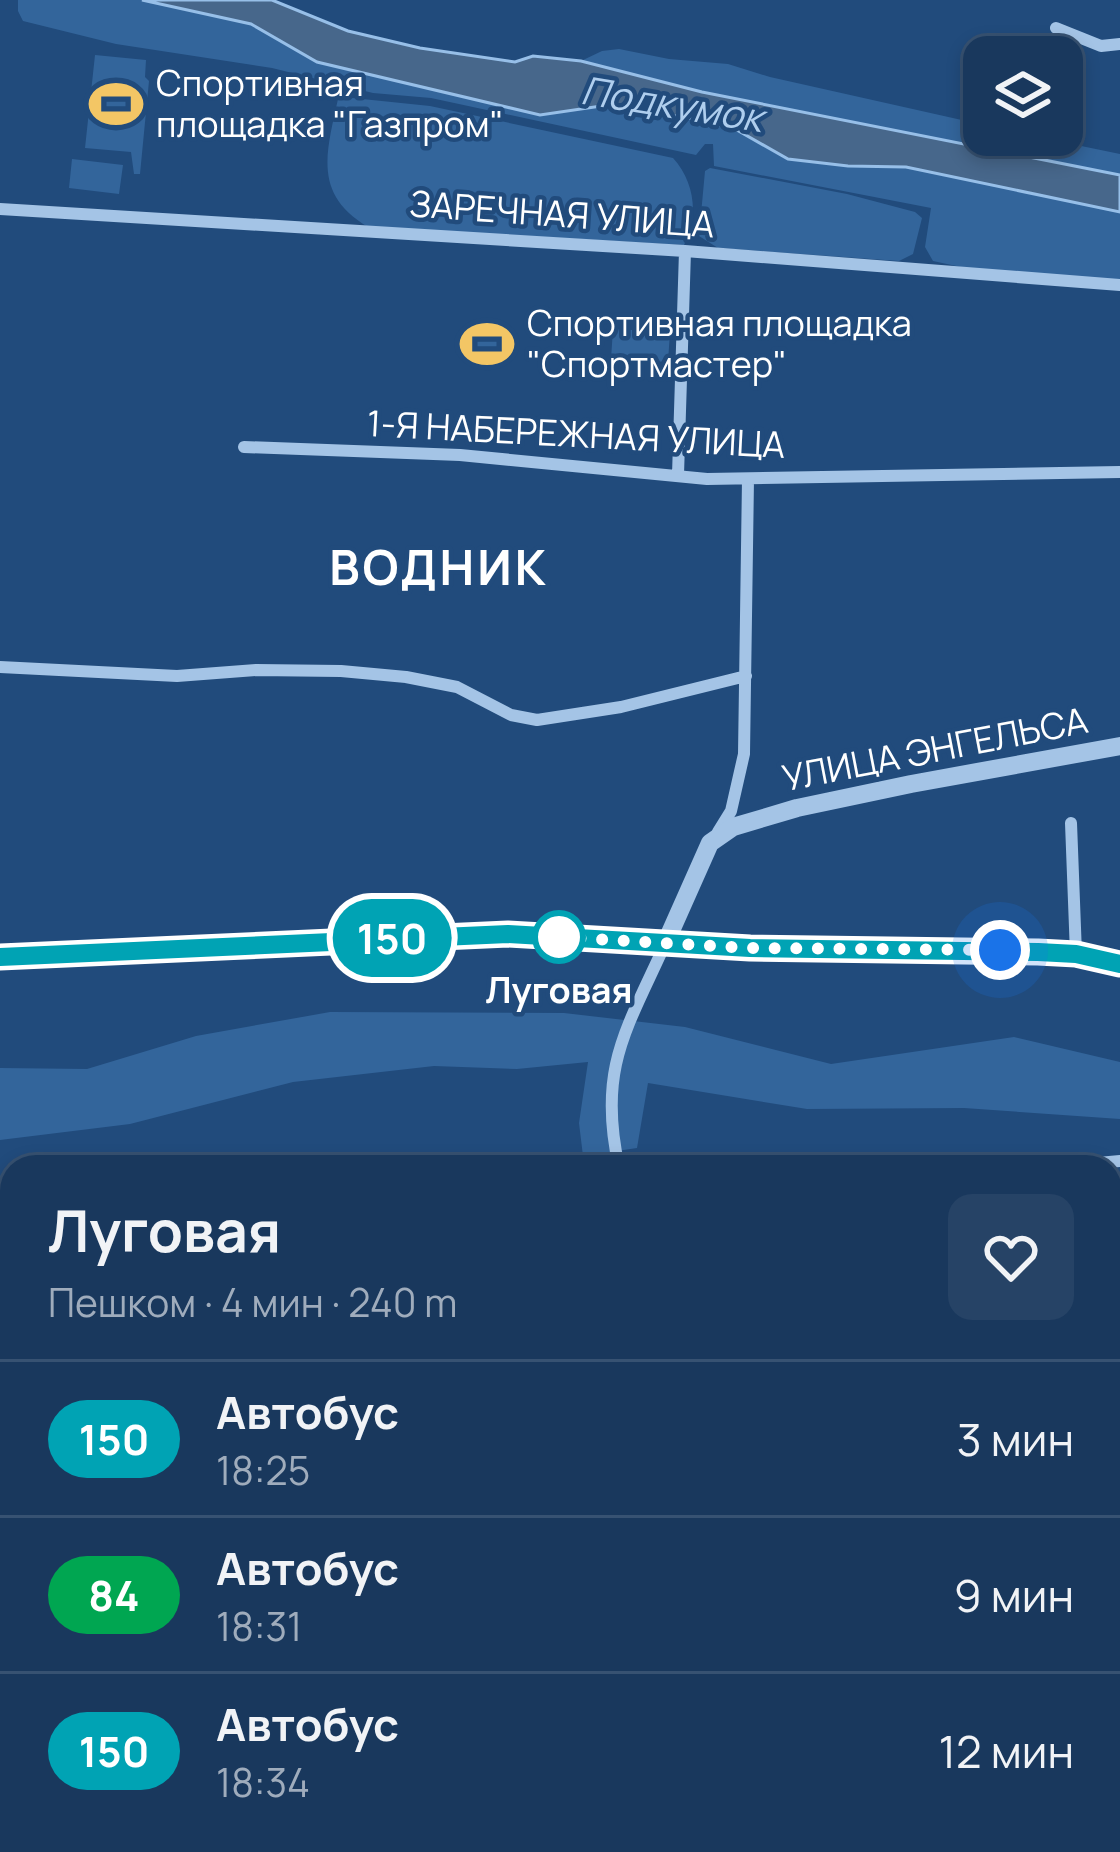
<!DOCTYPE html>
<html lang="ru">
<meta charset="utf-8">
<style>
:root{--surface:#19385d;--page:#264366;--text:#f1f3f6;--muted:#9facbc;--line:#375272}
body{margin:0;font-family:Manrope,sans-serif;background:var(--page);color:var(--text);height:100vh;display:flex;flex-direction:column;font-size:45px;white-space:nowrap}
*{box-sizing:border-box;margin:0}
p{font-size:39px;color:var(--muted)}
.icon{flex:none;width:66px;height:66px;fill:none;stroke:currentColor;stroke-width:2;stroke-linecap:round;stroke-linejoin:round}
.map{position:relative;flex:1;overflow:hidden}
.drawer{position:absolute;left:0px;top:1155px;width:1122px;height:699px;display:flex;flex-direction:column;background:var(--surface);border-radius:36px 36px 0 0;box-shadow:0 6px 18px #0003,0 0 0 3px var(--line)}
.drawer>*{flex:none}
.badge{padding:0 24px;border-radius:39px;font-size:42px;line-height:78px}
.buttons{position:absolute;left:963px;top:36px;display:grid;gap:24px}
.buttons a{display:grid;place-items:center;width:120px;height:120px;border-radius:24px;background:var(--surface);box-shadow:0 6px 18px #0003,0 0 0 3px var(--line);font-size:60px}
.you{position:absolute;width:60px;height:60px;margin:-30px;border:9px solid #fff;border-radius:50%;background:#1a73e8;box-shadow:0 0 0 18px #1a73e833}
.map>.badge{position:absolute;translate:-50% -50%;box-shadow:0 0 0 6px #fff}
.round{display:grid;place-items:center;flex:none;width:126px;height:126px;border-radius:24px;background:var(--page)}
.overview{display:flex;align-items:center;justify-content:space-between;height:204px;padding:0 48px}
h1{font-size:57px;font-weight:700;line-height:90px}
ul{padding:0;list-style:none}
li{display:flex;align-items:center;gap:36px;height:156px;padding:0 48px;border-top:3px solid var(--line)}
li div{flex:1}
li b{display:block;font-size:45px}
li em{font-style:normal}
li .badge{min-width:132px;font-weight:700;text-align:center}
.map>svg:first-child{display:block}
</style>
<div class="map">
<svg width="1120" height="1852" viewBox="0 0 1120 1852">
<rect width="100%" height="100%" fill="#214b7c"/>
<!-- green -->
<path fill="#33659b" d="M 18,0 L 142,0 L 175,5 L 251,24 L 317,62 L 540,115 L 608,105 L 694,119 L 735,129 L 788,159 L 848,166 L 906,167 L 1120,212 L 1120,281 L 984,272 L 933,261 L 925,247 L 931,208 L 714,166 L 713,144 L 705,144 L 696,155 L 431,98 L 373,93 L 272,68 L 116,44 L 23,21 L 18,11 Z
M 619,49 L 669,59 L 728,64 L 770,77 L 984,125 L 984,135 L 1028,135 L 1120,154 L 1120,175 L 702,92 L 581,61 L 602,51 Z
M 95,55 L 146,60 L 145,77 L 149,81 L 140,174 L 134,174 L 131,152 L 85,148 Z
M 343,97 L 430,106 L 673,158 C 695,182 699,217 684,245 L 368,227 C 313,194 326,154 338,99 Z
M 72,159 L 123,165 L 119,194 L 69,188 Z
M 710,168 L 847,194 L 915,212 L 922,218 L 913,254 L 899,261 L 718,248 L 699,236 L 705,171 Z
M 613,329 L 670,332 L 668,362 L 611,359 Z
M 460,330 L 516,333 L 515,357 L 459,354 Z
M 330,1012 L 564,1013 L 685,1027 L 831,1064 L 1014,1037 L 1120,1062 L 1120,1119 L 964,1108 L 807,1109 L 648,1083 L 637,1148 L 583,1156 L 579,1123 L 588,1062 L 517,1069 L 434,1066 L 293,1082 L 130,1124 L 0,1140 L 0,1068 L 87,1069 L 196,1036 Z
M 1120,1312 L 1120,1580 L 1110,1584 L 1110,1313 Z
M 0,1727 L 12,1730 L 12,1842 L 241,1842 L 237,1852 L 0,1852 Z"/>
<!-- water -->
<path fill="#47678b" stroke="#97bfe8" stroke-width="3" d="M 142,0 L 272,0 L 348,31 L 420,48 L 515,62 L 533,56 L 581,61 L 702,92 L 1120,175 L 1120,212 L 906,167 L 848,166 L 788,159 L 735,129 L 694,119 L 608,105 L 540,115 L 317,62 L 251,24 Z"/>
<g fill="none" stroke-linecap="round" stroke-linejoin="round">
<!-- minor -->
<path stroke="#a4c4e6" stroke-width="12" d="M 1056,28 L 1101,46 L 1120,44
M 0,209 L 685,251 L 1120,285
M 244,447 L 460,455 L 707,479 L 1120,472
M 678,475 L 685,251
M 0,667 L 177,676 L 256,670 L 341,671 L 406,677 L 457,687 L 511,715 L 537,720 L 621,707 L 746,676
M 1071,823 L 1076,954
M 718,832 L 731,811 L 744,754 L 748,479
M 619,1167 C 597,1068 627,1029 666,942
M 1055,1167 L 1120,1161
M 0,1295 L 12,1293
M 1110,1411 L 1120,1416
M 0,1561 L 12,1560
M 1110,1826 L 1120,1829"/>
<!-- tertiary -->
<path stroke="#a4c4e6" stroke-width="18" d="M 666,942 L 710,843 L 733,827 L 797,808 L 911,784 L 1120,746
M 0,957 L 509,934 L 750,948 L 963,948 L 1076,954 L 1120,964"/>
</g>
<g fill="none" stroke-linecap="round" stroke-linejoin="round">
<defs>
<path id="line" d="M 0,957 L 508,934 L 750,948 L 1038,952 L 1076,954 L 1120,964"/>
</defs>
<!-- line casing -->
<use href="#line" stroke="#fff" stroke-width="27"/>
<!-- line -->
<use href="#line" stroke="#00a3b4" stroke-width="18"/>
<!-- walk -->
<path stroke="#fff" stroke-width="12" stroke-dasharray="0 21.6" d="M 559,937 L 750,948 L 1000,950"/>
</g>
<!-- icons -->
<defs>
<symbol id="stadium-bare" viewBox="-9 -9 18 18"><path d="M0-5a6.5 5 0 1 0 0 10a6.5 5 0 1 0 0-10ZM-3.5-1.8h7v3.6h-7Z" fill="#f3c665" stroke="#214b7c" stroke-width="2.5" paint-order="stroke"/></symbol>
</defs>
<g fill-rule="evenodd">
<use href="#stadium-bare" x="78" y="66" width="76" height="76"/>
<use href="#stadium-bare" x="449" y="306" width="76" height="76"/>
</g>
<!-- markers -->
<circle fill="#fff" stroke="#00a3b4" stroke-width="6" cx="559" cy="937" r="24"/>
<g text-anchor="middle" stroke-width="9" stroke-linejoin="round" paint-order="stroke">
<!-- poi labels -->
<g font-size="36" fill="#fff" stroke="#214b7c" text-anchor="start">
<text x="156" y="96">Спортивная<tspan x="156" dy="41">площадка "Газпром"</tspan></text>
<text x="527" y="336">Спортивная площадка<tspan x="527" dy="41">"Спортмастер"</tspan></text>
</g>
<!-- street labels -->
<g font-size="36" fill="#fff" stroke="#214b7c">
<text transform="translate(562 214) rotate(4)" y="13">ЗАРЕЧНАЯ УЛИЦА</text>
<text transform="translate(576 434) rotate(3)" y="13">1-Я НАБЕРЕЖНАЯ УЛИЦА</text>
<text transform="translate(935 749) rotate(-11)" y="13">УЛИЦА ЭНГЕЛЬСА</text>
</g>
<!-- stop labels -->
<g font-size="36" font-weight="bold" fill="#fff" stroke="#214b7c">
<text x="559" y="1003">Луговая</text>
</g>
<!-- water labels -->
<g font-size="39" font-style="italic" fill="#afceee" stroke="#214b7c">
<text transform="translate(672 104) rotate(9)" y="14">Подкумок</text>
</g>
<!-- district labels -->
<g font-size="48" font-weight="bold" letter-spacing="3" fill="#fff" stroke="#214b7c">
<text x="439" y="585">ВОДНИК</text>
</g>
</g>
</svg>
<div class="buttons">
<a><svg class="icon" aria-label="layers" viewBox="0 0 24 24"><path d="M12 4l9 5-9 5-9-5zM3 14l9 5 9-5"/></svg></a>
</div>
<div class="you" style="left:1000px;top:950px"></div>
<b class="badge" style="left:392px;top:938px;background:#00a3b4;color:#fff">150</b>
<section class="drawer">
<div class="overview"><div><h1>Луговая</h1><p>Пешком · 4 мин · 240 m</p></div><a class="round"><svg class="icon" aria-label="heart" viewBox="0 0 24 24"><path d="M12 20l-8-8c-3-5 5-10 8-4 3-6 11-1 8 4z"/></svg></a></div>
<ul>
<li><span class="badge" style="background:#00a3b4;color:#fff">150</span><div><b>Автобус</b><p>18:25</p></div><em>3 мин</em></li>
<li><span class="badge" style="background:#00a651;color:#fff">84</span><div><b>Автобус</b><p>18:31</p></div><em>9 мин</em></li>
<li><span class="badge" style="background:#00a3b4;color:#fff">150</span><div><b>Автобус</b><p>18:34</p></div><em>12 мин</em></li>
</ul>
</section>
</div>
